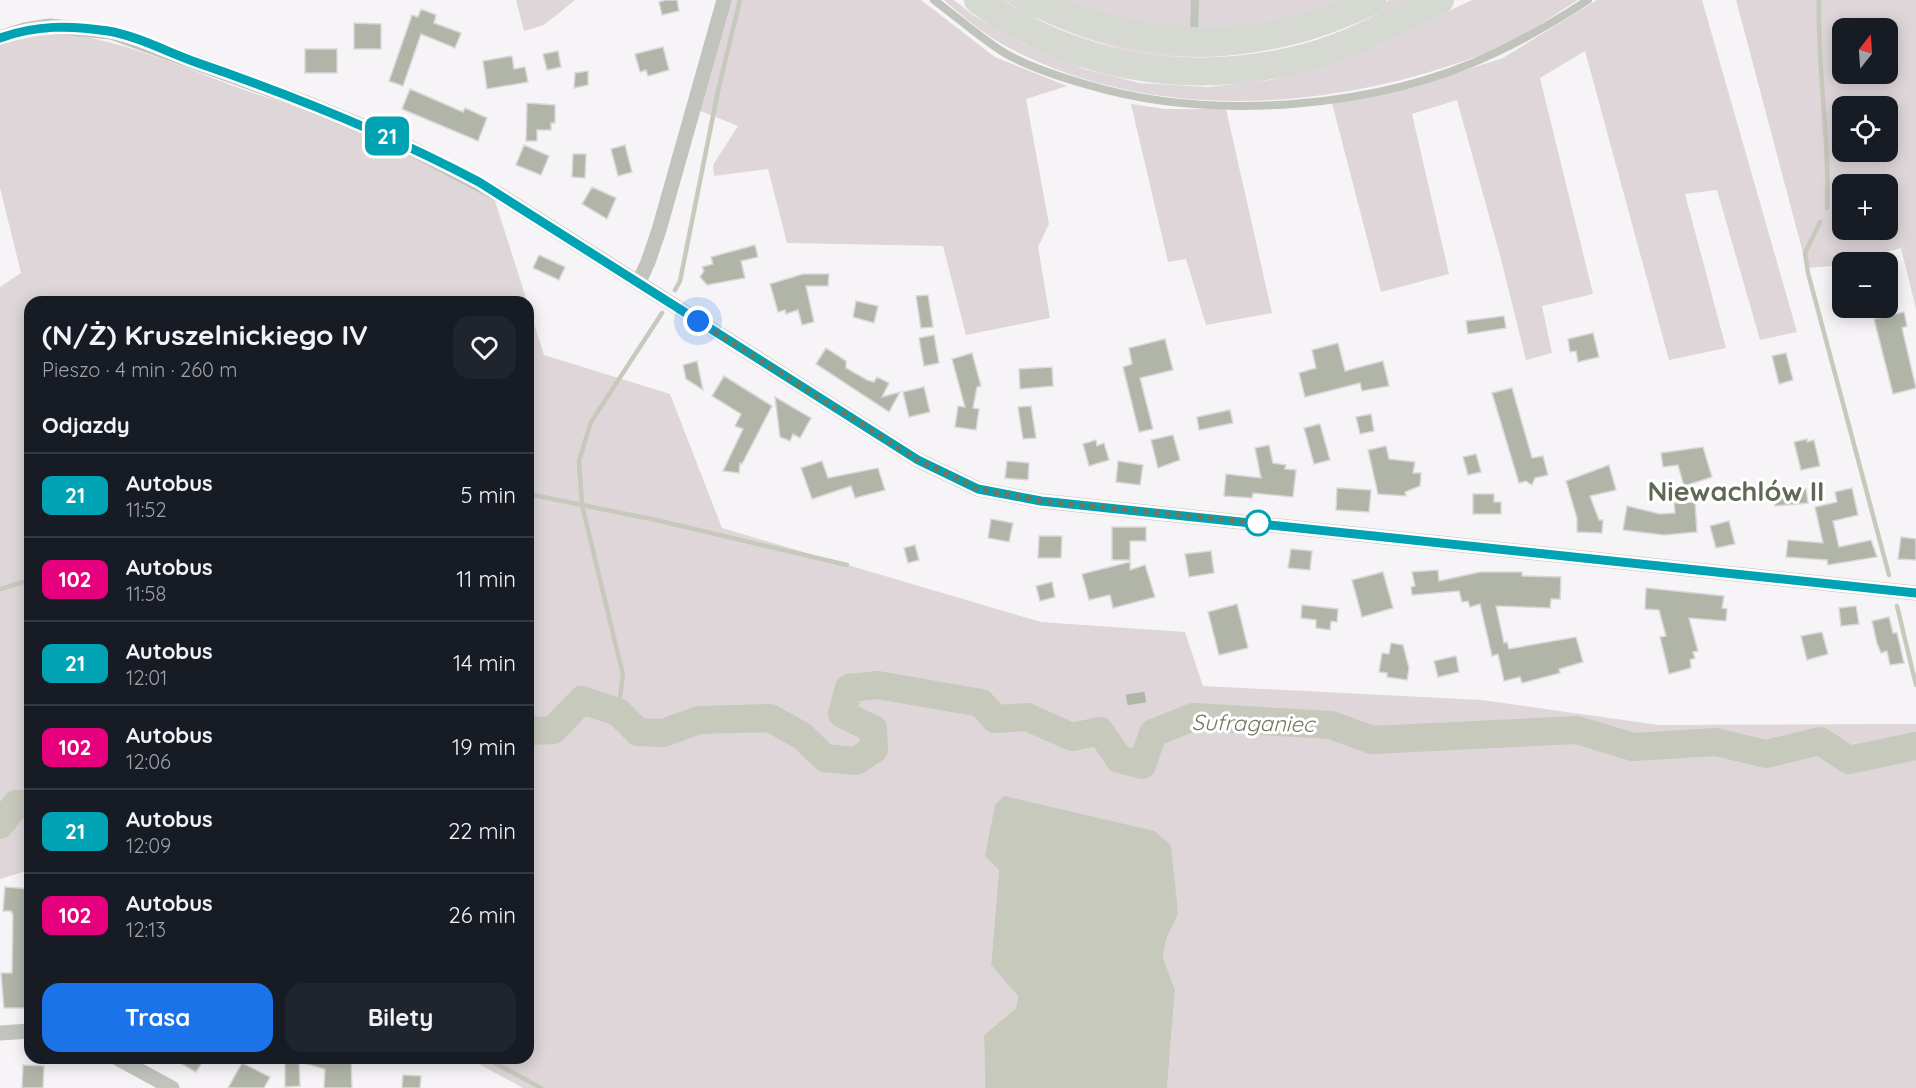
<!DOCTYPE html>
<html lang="pl">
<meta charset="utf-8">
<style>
:root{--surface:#171b24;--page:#20242c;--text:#f1f3f6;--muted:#9ea1a6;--line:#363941;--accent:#1a73e8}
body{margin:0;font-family:Quicksand,sans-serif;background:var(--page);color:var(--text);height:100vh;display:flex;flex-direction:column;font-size:22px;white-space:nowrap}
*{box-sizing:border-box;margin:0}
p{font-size:20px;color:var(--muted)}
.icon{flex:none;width:33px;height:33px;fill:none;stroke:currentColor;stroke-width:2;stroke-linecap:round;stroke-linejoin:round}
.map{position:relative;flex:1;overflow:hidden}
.side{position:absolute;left:24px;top:296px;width:510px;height:768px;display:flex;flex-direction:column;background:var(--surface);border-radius:18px;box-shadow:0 3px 15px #0003}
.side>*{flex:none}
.badge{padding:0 12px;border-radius:9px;font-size:21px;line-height:39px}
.needle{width:39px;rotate:17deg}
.buttons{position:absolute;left:1832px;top:18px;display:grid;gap:12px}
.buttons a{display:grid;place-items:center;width:66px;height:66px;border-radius:12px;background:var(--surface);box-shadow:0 3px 15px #0003;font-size:30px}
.you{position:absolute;width:30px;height:30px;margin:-15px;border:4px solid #fff;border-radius:50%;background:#1a73e8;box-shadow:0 0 0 9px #1a73e833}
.map>.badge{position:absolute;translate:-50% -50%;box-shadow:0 0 0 3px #fff}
h2{padding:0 18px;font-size:22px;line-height:54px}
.round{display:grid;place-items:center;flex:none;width:63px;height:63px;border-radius:18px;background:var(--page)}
.overview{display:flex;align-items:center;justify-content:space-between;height:102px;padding:0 18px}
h1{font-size:28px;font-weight:700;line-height:45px}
.primary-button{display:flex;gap:12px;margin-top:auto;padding:12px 18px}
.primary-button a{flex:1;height:69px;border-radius:18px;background:var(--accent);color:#fff;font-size:24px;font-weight:700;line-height:69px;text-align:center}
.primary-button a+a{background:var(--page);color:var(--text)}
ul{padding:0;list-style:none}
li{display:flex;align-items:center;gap:18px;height:84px;padding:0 18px;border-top:2px solid var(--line)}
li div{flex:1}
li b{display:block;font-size:22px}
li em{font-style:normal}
li .badge{min-width:66px;font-weight:700;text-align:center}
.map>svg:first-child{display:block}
</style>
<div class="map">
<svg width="1916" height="1088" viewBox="0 0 1916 1088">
<rect width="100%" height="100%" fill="#f7f4f7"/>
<!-- green -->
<path fill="#ded6d9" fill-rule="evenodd" d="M 516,0 L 575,0 L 544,25 L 524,31 Z
M 731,0 L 921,0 L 995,57 L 1067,86 L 1026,99 L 1049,224 L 1038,247 L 1050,318 L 966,335 L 943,246 L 787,243 L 768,169 L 714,176 L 713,165 L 738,126 L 698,110 Z
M 944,0 L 954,0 L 973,15 L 1023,44 L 1084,69 L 1140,83 L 1207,87 L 1271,80 L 1319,68 L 1378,45 L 1472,0 L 1578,0 C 1552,16 1524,37 1496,49 C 1341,111 1152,127 1002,44 C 981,32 962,16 944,0 Z
M 1003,0 L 1015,0 L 1116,42 L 1360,14 L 1389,0 L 1409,0 C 1264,69 1146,83 1003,0 Z
M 1055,0 L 1350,0 L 1235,33 L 1155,32 Z
M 1597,0 L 1702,0 L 1797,332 L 1760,340 L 1717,190 L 1685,194 L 1726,348 L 1669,360 L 1585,51 L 1540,78 L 1593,294 L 1542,306 L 1552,353 L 1526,360 L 1501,259 L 1457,100 L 1412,114 L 1449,274 L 1381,292 L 1332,103 L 1422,84 L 1503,58 Z
M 1736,0 L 1916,0 L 1916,309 L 1901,248 L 1833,266 L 1807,268 ZM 1842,28 L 1887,28 L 1887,74 L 1842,74 ZM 1842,106 L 1887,106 L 1887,152 L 1842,152 ZM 1842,184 L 1887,184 L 1887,230 L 1842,230 Z
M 52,32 C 120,39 173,63 236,87 C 257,95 280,101 301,109 C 369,134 433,165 495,201 L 527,301 L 30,302 L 30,870 L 0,879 L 0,287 L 21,273 L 0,188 L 0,44 Z
M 1131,104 L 1165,109 L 1226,109 L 1272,313 L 1206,325 L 1186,259 L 1168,262 Z
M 528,305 L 544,355 L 670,394 L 722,528 L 1041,622 L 1185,632 L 1203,686 L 1482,700 L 1659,725 L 1916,724 L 1916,1088 L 1167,1088 L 1175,990 L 1163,958 L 1166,940 L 1178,914 L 999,870 L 991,965 L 1018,995 L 1016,1008 L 984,1035 L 985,1088 L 523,1088 L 468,1058 L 528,1058 Z"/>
<!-- water -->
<path fill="#c6c9bb" d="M 1004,796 L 1154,831 L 1171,845 L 1178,914 L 1166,940 L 1163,958 L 1175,990 L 1167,1088 L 985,1088 L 984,1035 L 1016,1008 L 1018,996 L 991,965 L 999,870 L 985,856 L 995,805 Z"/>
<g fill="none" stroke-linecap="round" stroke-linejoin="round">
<!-- stream -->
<path stroke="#c6c9bb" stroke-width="4.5" d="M 1819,0 C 1817,70 1830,138 1827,208
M 1820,222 L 1805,253 L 1808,273 L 1889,575
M 675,290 L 680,281 L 718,91 L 740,0
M 528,494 L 656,520 L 847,565
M 0,589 L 30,580
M 1897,606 L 1916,685
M 618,712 L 623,675 L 582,505 L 579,461 L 591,422 L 662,313
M 486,1058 L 541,1088"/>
<!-- river -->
<path stroke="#c6c9bb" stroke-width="28" d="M 528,728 L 531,731 L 553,730 L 582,700 L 618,712 L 638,732 L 663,733 L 699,720 L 770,718 L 802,736 L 825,758 L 856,761 L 874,749 L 873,729 L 842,714 L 849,688 L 878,685 L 981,703 L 995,719 L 1027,717 L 1072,737 L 1100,731 L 1119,759 L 1142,765 L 1153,733 L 1193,717 L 1331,725 L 1372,740 L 1577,730 L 1633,747 L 1716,742 L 1766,754 L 1820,741 L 1849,760 L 1916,746
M 0,825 L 16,804 L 30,804"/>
</g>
<!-- building -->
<path fill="#b0b5a8" stroke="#d9d7d9" stroke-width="1.5" d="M 666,0 L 677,0 L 679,11 L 662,15 L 659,2 Z
M 421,9 L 436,15 L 434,23 L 461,33 L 455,48 L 421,34 L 403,86 L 389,81 L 412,15 L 418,17 Z
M 354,23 L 381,24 L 381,49 L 354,49 Z
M 663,47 L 669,70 L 648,76 L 646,70 L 640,72 L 635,54 Z
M 305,49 L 337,49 L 337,73 L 305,73 Z
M 558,51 L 561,67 L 547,70 L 543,54 Z
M 512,56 L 514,69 L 525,67 L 528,82 L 487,89 L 483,61 Z
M 588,71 L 588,85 L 574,88 L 575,73 Z
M 410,89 L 463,112 L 465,108 L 487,118 L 478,141 L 402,109 Z
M 527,103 L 555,105 L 555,123 L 551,123 L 551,130 L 537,130 L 537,141 L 526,141 Z
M 524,145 L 549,156 L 541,175 L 516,165 Z
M 625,145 L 632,172 L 618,176 L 611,149 Z
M 573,154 L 586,154 L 585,178 L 572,177 Z
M 592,187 L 616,198 L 607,219 L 582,204 Z
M 755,245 L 758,257 L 741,261 L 745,278 L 707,285 L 700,277 L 704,271 L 702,267 L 713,264 L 711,257 Z
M 539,255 L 565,267 L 559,280 L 533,268 Z
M 803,274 L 829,274 L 828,286 L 806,286 L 814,322 L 802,325 L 798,310 L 786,314 L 785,310 L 778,312 L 770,284 Z
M 928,295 L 933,327 L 921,328 L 916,296 Z
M 856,301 L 878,306 L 874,323 L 853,317 Z
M 1904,312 L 1907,326 L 1902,328 L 1916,388 L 1893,394 L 1874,319 Z
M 1504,316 L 1506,328 L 1468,334 L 1466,321 Z
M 1593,333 L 1599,357 L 1578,362 L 1576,351 L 1570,352 L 1568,339 Z
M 934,335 L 939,363 L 924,366 L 919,338 Z
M 1165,339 L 1173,370 L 1140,378 L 1153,429 L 1139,432 L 1123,367 L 1132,364 L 1129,348 Z
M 1338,343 L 1345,371 L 1383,361 L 1389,386 L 1362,391 L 1360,383 L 1305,397 L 1299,373 L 1316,368 L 1312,350 Z
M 826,348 L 846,361 L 846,368 L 867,380 L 874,382 L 877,377 L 889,383 L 882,397 L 900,392 L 889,412 L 816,364 Z
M 972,353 L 981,386 L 977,387 L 973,408 L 979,409 L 976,430 L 955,427 L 958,406 L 965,407 L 952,359 Z
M 1786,353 L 1793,380 L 1779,384 L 1772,356 Z
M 697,361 L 703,390 L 686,379 L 683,365 Z
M 1052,367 L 1053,386 L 1020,389 L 1019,369 Z
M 724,376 L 772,406 L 742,464 L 740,463 L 739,473 L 723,471 L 743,429 L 735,426 L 741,414 L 712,396 Z
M 924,387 L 930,412 L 909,417 L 903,392 Z
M 1512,388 L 1532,458 L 1543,456 L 1548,475 L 1535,478 L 1532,485 L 1526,481 L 1519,483 L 1492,393 Z
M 775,397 L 811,418 L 800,438 L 793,434 L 790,441 L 780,437 Z
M 1031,406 L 1036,438 L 1023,439 L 1018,407 Z
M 1230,410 L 1233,423 L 1199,430 L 1197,417 Z
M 1371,414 L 1374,431 L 1360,434 L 1356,417 Z
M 1320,424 L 1330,460 L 1314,464 L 1304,428 Z
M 1173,435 L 1180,460 L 1158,468 L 1151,440 Z
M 1807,439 L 1807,442 L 1814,440 L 1820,466 L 1801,470 L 1794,442 Z
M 1096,440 L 1097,446 L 1104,443 L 1109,460 L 1089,466 L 1083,444 Z
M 1269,445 L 1273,463 L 1286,465 L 1285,469 L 1296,470 L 1293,497 L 1253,493 L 1252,498 L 1224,496 L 1226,474 L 1261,478 L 1255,448 Z
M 1386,446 L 1389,459 L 1415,462 L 1413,473 L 1421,473 L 1420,486 L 1405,492 L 1406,496 L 1378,494 L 1368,450 Z
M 1703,447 L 1712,477 L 1684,486 L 1678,465 L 1663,467 L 1661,453 Z
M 1476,454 L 1481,472 L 1468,475 L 1463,457 Z
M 822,461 L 828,478 L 878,468 L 885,490 L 855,498 L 851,486 L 812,499 L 801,468 Z
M 1007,461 L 1029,463 L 1028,480 L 1005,478 Z
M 1118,461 L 1143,465 L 1140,485 L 1116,482 Z
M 1609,465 L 1616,490 L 1590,496 L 1599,520 L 1603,520 L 1602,533 L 1577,532 L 1577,518 L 1566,481 Z
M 1337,488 L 1371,490 L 1369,512 L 1336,510 Z
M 1852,488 L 1858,515 L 1833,521 L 1839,547 L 1871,540 L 1877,557 L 1828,565 L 1827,560 L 1786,557 L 1788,540 L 1823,543 L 1815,507 L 1837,502 L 1835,492 Z
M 1806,489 L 1808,503 L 1775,506 L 1774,492 Z
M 1473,494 L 1494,494 L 1494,502 L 1501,502 L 1501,514 L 1473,514 Z
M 1695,502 L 1697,532 L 1664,535 L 1623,530 L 1627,506 L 1660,514 L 1675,513 L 1674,503 Z
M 991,519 L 1013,523 L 1009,542 L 988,538 Z
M 1729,521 L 1735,544 L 1716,548 L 1710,526 Z
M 1112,527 L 1146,527 L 1146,541 L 1130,541 L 1130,560 L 1112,560 Z
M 1039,536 L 1062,536 L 1061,558 L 1038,558 Z
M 1901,537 L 1916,539 L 1916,560 L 1898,559 Z
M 915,545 L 919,560 L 908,563 L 904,548 Z
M 1291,549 L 1312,551 L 1310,570 L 1288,568 Z
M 1211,551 L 1214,573 L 1189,577 L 1185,554 Z
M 1130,562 L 1130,570 L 1145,565 L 1155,597 L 1113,608 L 1110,595 L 1089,600 L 1082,574 Z
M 1438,570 L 1439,581 L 1480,572 L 1522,572 L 1522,576 L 1561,577 L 1560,599 L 1551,599 L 1550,608 L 1496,606 L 1504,643 L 1507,642 L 1509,649 L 1576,637 L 1583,662 L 1559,669 L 1560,673 L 1522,683 L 1520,677 L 1504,681 L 1498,654 L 1492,656 L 1480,604 L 1470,607 L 1468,601 L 1462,602 L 1459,591 L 1412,595 L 1411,587 L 1415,586 L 1412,572 Z
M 1383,572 L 1393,608 L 1362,617 L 1352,580 Z
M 1052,582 L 1055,597 L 1040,601 L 1036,586 Z
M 1646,588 L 1724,596 L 1722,608 L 1727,609 L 1726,621 L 1689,618 L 1698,651 L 1693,652 L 1695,658 L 1690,660 L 1691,668 L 1669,674 L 1660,637 L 1666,636 L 1659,610 L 1645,609 Z
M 1237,604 L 1248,648 L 1219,655 L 1208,612 Z
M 1302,605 L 1338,609 L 1337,622 L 1331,621 L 1330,630 L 1316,628 L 1316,620 L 1301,618 Z
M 1856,606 L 1859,624 L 1841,626 L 1839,608 Z
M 1889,617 L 1893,633 L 1897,633 L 1904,663 L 1890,665 L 1887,651 L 1881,653 L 1877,643 L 1872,621 Z
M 1822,632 L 1828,654 L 1807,660 L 1801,636 Z
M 1391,643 L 1403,645 L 1409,668 L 1407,680 L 1387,677 L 1387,673 L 1379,672 L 1382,653 L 1389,654 Z
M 1456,656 L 1459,672 L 1438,677 L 1434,661 Z
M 1145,691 L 1147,703 L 1127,706 L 1125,694 Z
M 5,887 L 30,889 L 27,973 L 30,973 L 30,1008 L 4,1008 L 1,973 L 12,973 L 13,915 L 11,911 L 3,911 Z
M 171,1058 L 205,1058 L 196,1072 Z
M 285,1058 L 351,1058 L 352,1088 L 324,1088 L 325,1069 L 299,1062 L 300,1086 L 285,1087 Z
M 242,1063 L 270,1077 L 264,1088 L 228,1088 Z
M 23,1065 L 44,1066 L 43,1088 L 22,1088 Z
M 403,1075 L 421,1076 L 420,1088 L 402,1088 Z"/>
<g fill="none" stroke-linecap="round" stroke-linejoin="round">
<!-- service -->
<path stroke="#c0c4bc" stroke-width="8" d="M 934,0 C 957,17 979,37 1003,52 C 1028,67 1060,77 1088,85 C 1213,122 1379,109 1497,52 C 1528,37 1559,19 1588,0
M 1194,34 L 1195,0"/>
<!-- minor -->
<path stroke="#c0c4bc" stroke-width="15" d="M 0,38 L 24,30 L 50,26 L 111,32 L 304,102 L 394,139 L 500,195 L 918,460 L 978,489 L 1041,501 L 1916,593
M 639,282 L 648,262 L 659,230 L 724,0
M 0,1033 L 30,1031
M 117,1058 L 172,1088"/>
<!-- motorway -->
<path stroke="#d6d9d2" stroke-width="28" d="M 978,0 C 1071,66 1180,86 1292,61 C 1343,50 1393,22 1440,0
M 1029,0 C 1144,51 1257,59 1372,0"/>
</g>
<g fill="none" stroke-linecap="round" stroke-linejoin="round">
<defs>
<path id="line" d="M 0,38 C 36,25 70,25 108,31 C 138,36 169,53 198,63 C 294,96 389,134 479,182 L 918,460 L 978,489 L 1041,501 L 1916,593"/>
</defs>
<!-- line casing -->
<use href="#line" stroke="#fff" stroke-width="14"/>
<!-- line -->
<use href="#line" stroke="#00a3b4" stroke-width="9"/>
<!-- walk -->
<path stroke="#6d785f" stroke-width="6" stroke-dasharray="0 10.8" d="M 698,321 L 918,460 L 978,489 L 1041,501 L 1258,523"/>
</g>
<!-- markers -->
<circle fill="#fff" stroke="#00a3b4" stroke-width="3" cx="1258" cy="523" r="12"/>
<g text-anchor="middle" stroke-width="6" stroke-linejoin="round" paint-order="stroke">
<!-- water labels -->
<g font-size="22" font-style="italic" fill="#72785f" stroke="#fff">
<text transform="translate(1253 723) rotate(1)" y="8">Sufraganiec</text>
</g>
<!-- district labels -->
<g font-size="27" font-weight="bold" fill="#606956" stroke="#fff">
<text x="1736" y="501">Niewachlów II</text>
</g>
</g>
</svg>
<div class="buttons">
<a><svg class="needle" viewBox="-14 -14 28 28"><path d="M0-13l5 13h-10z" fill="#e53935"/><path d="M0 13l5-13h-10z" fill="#9ea1a6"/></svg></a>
<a><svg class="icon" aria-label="locate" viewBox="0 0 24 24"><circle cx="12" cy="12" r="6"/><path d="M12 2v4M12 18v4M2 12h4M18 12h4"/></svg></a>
<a>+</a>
<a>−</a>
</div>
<div class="you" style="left:698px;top:321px"></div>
<b class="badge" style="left:387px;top:136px;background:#00a3b4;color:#fff">21</b>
<section class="side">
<div class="overview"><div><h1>(N/Ż) Kruszelnickiego IV</h1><p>Pieszo · 4 min · 260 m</p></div><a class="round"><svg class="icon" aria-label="heart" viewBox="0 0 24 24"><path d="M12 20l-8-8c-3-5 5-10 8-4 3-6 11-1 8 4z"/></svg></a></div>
<h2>Odjazdy</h2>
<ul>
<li><span class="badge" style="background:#00a3b4;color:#fff">21</span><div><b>Autobus</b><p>11:52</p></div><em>5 min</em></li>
<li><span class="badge" style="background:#e6007e;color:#fff">102</span><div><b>Autobus</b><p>11:58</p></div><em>11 min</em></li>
<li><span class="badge" style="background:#00a3b4;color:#fff">21</span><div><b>Autobus</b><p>12:01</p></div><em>14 min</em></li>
<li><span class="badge" style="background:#e6007e;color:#fff">102</span><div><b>Autobus</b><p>12:06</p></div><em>19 min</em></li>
<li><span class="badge" style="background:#00a3b4;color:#fff">21</span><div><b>Autobus</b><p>12:09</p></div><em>22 min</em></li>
<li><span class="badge" style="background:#e6007e;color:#fff">102</span><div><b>Autobus</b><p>12:13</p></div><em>26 min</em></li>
</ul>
<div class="primary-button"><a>Trasa</a><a>Bilety</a></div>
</section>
</div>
